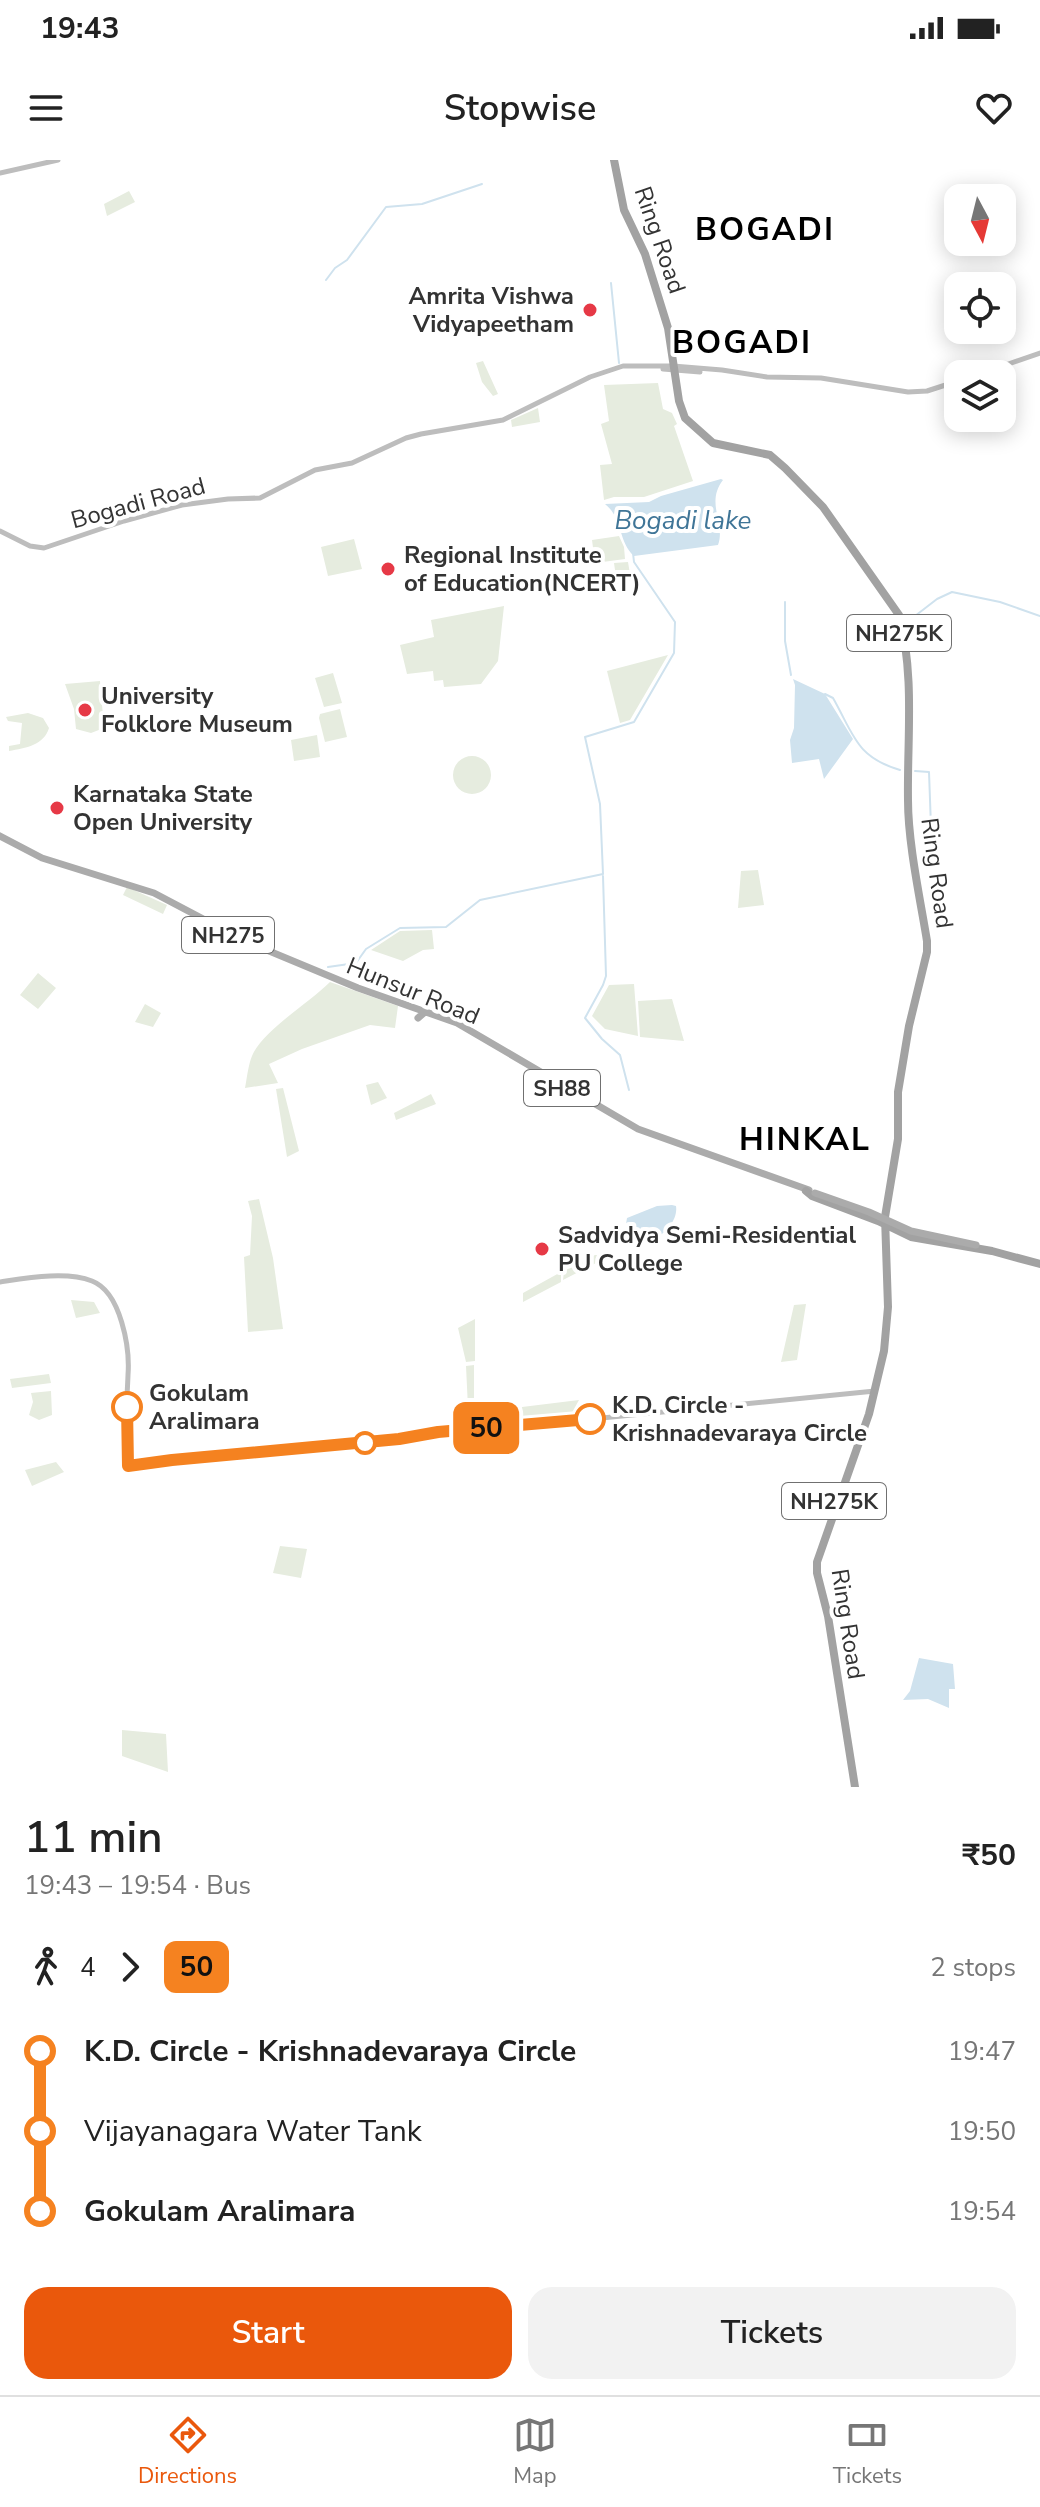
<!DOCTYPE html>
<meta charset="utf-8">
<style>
:root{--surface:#fff;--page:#f2f2f2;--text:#222;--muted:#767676;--line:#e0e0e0;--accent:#ea580c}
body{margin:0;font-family:"Nunito Sans",sans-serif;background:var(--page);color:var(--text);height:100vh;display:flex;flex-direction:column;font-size:30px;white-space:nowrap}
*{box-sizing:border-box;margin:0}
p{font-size:26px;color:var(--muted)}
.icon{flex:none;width:44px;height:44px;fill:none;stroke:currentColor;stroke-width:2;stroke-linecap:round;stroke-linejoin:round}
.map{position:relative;height:1627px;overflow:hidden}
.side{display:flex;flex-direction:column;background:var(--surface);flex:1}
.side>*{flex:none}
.badge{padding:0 16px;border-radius:12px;font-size:28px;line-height:52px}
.needle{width:52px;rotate:173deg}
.tools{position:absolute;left:944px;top:24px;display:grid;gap:16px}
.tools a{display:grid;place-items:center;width:72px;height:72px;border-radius:16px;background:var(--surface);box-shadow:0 4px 20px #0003;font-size:40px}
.map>.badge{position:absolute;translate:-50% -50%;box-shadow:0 0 0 4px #fff}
.legs{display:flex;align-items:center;gap:12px;height:88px;padding:0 24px;font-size:26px}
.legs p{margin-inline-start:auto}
.overview{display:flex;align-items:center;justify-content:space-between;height:136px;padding:0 24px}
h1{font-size:44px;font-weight:600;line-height:60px}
.primary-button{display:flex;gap:16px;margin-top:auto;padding:16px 24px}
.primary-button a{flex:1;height:92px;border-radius:24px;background:var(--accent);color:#fff;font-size:32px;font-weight:600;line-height:92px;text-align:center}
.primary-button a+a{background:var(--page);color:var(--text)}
ul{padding:0 24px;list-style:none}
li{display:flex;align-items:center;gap:28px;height:80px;font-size:30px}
li i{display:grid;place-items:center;width:12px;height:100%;margin:0 10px;background:currentColor}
li i::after{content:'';width:20px;height:20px;margin:-10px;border:6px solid;border-radius:50%;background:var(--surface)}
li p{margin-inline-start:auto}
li:first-child i{background:linear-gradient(#0000 50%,currentColor 0)}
li:last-child i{background:linear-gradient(currentColor 50%,#0000 0)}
.status{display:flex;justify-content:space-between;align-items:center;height:56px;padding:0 40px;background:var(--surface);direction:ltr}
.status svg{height:22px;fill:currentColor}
header{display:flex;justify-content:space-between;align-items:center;height:104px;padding:0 24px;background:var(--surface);font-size:36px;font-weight:600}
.tab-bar{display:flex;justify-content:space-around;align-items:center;height:112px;border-top:2px solid var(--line);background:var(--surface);font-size:22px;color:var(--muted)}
.tab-bar a{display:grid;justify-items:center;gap:4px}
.tab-bar .active{color:var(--accent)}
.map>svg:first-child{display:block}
</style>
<div class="status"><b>19:43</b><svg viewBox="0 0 49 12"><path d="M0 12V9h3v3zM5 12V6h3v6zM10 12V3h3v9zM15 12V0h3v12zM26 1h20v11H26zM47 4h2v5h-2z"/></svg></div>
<header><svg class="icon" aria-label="menu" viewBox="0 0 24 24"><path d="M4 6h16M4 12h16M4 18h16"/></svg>Stopwise<svg class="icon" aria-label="heart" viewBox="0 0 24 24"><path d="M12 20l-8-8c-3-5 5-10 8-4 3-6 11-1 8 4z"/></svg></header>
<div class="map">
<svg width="1040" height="1627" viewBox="0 0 1040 1627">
<rect width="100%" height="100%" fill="#fff"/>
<!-- green -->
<path fill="#e6ecdf" d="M 129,31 L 135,42 L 107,56 L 104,44 Z
M 483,201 L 498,234 L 493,236 L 482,222 L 476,203 Z
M 658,223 L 663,249 L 672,253 L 677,264 L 674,266 L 693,321 L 644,337 L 614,337 L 604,340 L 600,305 L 612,304 L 601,264 L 609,261 L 604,225 Z
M 538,248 L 540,262 L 512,267 L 511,260 Z
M 619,376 L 624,387 L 625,399 L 595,403 L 592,380 Z
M 354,379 L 362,409 L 328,416 L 321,387 Z
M 628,402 L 631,420 L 617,424 L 614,403 Z
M 504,446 L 498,501 L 481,524 L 444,527 L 443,520 L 434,521 L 433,511 L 407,514 L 400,485 L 434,477 L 431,460 Z
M 668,495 L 630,560 L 620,563 L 607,511 Z
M 333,513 L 342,543 L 324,547 L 315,518 Z
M 100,521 L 104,568 L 91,573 L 76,569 L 74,549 L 65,524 Z
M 340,549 L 347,577 L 325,582 L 319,558 L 320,554 Z
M 28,553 L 43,558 L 49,568 C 44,585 26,588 9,591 L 9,586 L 20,584 L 22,563 L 8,561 L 6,557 Z
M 317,575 L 320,597 L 294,601 L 291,580 Z
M453 615a19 19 0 1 1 38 0a19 19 0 1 1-38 0Z
M 758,710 L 764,745 L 738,748 L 741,711 Z
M 127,727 L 167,745 L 163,754 L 123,735 Z
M 196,761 L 240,785 L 238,790 L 193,768 Z
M 432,770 L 434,789 L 423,790 L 403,801 L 371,790 L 400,771 Z
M 38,813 L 56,828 L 38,849 L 20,835 Z
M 330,822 L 398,846 L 395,868 L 370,865 L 302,889 L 269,904 L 278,923 L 245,928 C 247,918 248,906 252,896 C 262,871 309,843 330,822 Z
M 634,824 L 638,876 L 605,869 L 592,856 L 609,825 Z
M 672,839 L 684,881 L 640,877 L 638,841 Z
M 145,844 L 161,853 L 153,867 L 135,862 Z
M 378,922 L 387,938 L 371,945 L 366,925 Z
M 283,928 L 299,991 L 287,997 L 276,929 Z
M 431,934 L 436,944 L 396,960 L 394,953 Z
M 259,1039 L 273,1098 L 283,1169 L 248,1172 L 244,1097 L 250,1095 L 252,1056 L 248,1041 Z
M 595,1095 L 598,1095 L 598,1102 L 563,1120 L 564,1111 Z
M 561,1112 L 561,1122 L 523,1142 L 523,1133 Z
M 71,1140 L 94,1142 L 100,1153 L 76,1158 Z
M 806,1144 L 797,1200 L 781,1202 L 794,1145 Z
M 475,1159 L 475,1201 L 466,1202 L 458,1168 Z
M 474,1205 L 474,1248 L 468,1248 L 466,1206 Z
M 49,1214 L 51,1223 L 12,1228 L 10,1219 Z
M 51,1231 L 52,1255 L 39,1260 L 29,1255 L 33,1242 L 31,1233 Z
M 579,1240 L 569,1258 L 517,1263 L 522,1247 Z
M 518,1247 L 514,1263 L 462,1268 L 460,1254 Z
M 56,1302 L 64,1312 L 32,1326 L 25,1310 Z
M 280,1386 L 307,1389 L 301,1418 L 273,1413 Z
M 122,1570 L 166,1574 L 168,1612 L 122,1596 Z"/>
<!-- water -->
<path fill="#cfe2ee" d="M 721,319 L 723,320 C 705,343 726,364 718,385 L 634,396 C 618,382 623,358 605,344 L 649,342 L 661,336 Z
M 793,519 L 825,534 L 853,579 L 824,619 L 819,599 L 792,603 L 790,580 L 794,568 L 795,525 Z
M 672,1045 L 676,1046 C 678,1058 667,1074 654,1078 C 649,1080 640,1078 634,1078 L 626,1064 L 627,1058 L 657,1046 Z
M 919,1498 L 953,1504 L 955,1529 L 949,1529 L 949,1548 L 928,1539 L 903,1540 L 910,1531 Z"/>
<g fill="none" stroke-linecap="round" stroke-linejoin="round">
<!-- stream -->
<path stroke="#cfe2ee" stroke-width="2" d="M 326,120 L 335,108 L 347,100 L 386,47 L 422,44 L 482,24
M 611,123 L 619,203
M 785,442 L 785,481 L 791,515
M 905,459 L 915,456 L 937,439 L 952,432 L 1000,442 L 1040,456
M 825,534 L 833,538 C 854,575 856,597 900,610
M 915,611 L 929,612 L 931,667
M 931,669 L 933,691
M 603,716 L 606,816 L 603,825 L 585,858 L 602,879 L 620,895 L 629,930
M 328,807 L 356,803 L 366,789 L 400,768 L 446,767 L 480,740 L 603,714 L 600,644 L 585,577 L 634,562 L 674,493 L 675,462 L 634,402 L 633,393"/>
<!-- secondary -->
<path stroke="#bdbdbd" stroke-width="5" d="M 0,13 L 58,0
M 663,209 L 700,212
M 980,214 L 1040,193
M 0,371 L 30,386 L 44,388 L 124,361 L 182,345 L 228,339 L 260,338 L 315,310 L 352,303 L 406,278 L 421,274 L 503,260 L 590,217 L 623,206 L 673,206 L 722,210 L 767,217 L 821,218 L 908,232 L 927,231 L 958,221
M 0,1122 C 27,1118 66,1111 92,1121 C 121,1132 130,1188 128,1215 C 127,1244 123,1280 129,1306
M 128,1304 L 192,1296 L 299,1288 L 875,1231"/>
<!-- primary -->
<path stroke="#ababab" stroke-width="7" d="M 0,676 L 42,698 L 154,733 L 245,781 L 358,828 L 457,863 L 638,969 L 809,1030
M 418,858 L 425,852"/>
<!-- trunk -->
<path stroke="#a2a2a2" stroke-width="8" d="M 614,0 L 624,50 L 645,94 L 668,168 L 679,241 L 685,258 L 713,283 L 770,295 L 785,308 L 823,347 L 899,455 C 915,515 907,580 908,640 C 908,683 920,738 927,781 L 927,792 L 909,866 L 898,932 L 898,979 L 885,1057 L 888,1147 L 884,1191 L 869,1254 L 817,1402 L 817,1413 L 828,1456 L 855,1627
M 806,1031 L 812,1036 L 878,1061 L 911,1077 L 992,1091 L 1040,1104"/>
<!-- primary-bridge -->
<path stroke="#ababab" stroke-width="7" d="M 815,1033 L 869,1052 L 911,1071 L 976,1085"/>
</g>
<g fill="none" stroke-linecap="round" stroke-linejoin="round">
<defs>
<path id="line-1" d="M 127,1247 L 128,1306 L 172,1300 L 399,1279 L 438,1272 L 590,1259"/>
</defs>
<!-- line-1 casing -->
<use href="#line-1" stroke="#fff" stroke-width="18"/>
<!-- line-1 -->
<use href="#line-1" stroke="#f58220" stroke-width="12"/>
</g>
<!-- markers -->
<g fill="#e63946" stroke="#fff" stroke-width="3">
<circle cx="590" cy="150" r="8"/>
<circle cx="388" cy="409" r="8"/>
<circle cx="85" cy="550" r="8"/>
<circle cx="57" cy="648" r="8"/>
<circle cx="542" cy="1089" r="8"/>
</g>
<g fill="#fff" stroke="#f58220" stroke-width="4">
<circle cx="127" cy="1247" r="14"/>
<circle cx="590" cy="1259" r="14"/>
<circle cx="365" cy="1283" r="10"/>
</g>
<g text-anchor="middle" stroke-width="8" stroke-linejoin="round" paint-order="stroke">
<!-- shield labels -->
<g fill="#fff" stroke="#707070" stroke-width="2">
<rect x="847" y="455" width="104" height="36" rx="6"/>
<rect x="182" y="757" width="92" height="36" rx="6"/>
<rect x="524" y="910" width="76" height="36" rx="6"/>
<rect x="782" y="1323" width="104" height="36" rx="6"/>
</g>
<g font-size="22" font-weight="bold" fill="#333">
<text x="899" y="481">NH275K</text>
<text x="228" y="783">NH275</text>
<text x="562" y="936">SH88</text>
<text x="834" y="1349">NH275K</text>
</g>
<!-- street labels -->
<g font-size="24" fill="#333" stroke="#fff">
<text transform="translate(660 80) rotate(71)" y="8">Ring Road</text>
<text transform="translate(138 343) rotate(-15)" y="8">Bogadi Road</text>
<text transform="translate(937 713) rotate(82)" y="8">Ring Road</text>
<text transform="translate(413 831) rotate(22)" y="8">Hunsur Road</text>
<text transform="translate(848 1464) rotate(81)" y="8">Ring Road</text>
</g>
<!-- poi labels -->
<g font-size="24" font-weight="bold" fill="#333" stroke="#fff" text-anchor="start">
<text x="574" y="144" text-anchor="end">Amrita Vishwa<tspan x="574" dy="28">Vidyapeetham</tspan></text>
<text x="404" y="403">Regional Institute<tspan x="404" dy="28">of Education(NCERT)</tspan></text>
<text x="101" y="544">University<tspan x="101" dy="28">Folklore Museum</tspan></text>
<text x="73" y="642">Karnataka State<tspan x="73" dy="28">Open University</tspan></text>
<text x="558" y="1083">Sadvidya Semi-Residential<tspan x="558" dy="28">PU College</tspan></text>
</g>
<!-- stop labels -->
<g font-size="24" font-weight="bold" fill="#333" stroke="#fff" text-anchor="start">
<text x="149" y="1241">Gokulam<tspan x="149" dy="28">Aralimara</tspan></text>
<text x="612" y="1253">K.D. Circle -<tspan x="612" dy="28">Krishnadevaraya Circle</tspan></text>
</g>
<!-- water labels -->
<g font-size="26" font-style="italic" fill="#3f7597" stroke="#fff">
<text x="683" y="369">Bogadi lake</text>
</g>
<!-- district labels -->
<g font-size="32" font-weight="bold" letter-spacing="2" fill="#000" stroke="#fff">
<text x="765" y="80">BOGADI</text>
<text x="742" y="193">BOGADI</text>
<text x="805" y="990">HINKAL</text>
</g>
</g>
</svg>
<div class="tools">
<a><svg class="needle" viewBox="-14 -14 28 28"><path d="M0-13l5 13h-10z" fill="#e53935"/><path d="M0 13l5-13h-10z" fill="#767676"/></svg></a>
<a><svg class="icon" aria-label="locate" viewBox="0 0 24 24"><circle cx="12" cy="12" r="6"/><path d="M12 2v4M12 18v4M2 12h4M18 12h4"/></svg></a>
<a><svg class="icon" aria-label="layers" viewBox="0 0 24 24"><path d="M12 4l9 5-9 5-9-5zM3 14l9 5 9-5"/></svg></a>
</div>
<b class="badge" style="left:486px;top:1268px;background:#f58220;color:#111">50</b>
</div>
<section class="side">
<div class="overview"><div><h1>11 min</h1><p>19:43 – 19:54 · Bus</p></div><b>₹50</b></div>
<div class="legs"><svg class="icon" aria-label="walk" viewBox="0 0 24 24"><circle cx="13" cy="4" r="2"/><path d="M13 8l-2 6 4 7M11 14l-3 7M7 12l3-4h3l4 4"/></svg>4<svg class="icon" aria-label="forward" viewBox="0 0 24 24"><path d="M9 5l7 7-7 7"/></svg><b class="badge" style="background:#f58220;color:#111">50</b><p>2 stops</p></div>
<ul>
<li><i style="color:#f58220"></i><b>K.D. Circle - Krishnadevaraya Circle</b><p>19:47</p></li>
<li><i style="color:#f58220"></i><span>Vijayanagara Water Tank</span><p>19:50</p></li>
<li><i style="color:#f58220"></i><b>Gokulam Aralimara</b><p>19:54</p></li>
</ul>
<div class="primary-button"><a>Start</a><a>Tickets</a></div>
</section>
<nav class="tab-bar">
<a class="active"><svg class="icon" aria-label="directions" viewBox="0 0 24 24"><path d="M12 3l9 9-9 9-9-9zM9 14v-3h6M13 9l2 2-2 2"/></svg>Directions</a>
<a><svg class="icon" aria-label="map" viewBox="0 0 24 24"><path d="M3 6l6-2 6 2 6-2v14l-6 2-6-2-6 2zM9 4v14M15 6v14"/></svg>Map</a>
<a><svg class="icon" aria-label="tickets" viewBox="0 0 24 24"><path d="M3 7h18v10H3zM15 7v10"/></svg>Tickets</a>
</nav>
